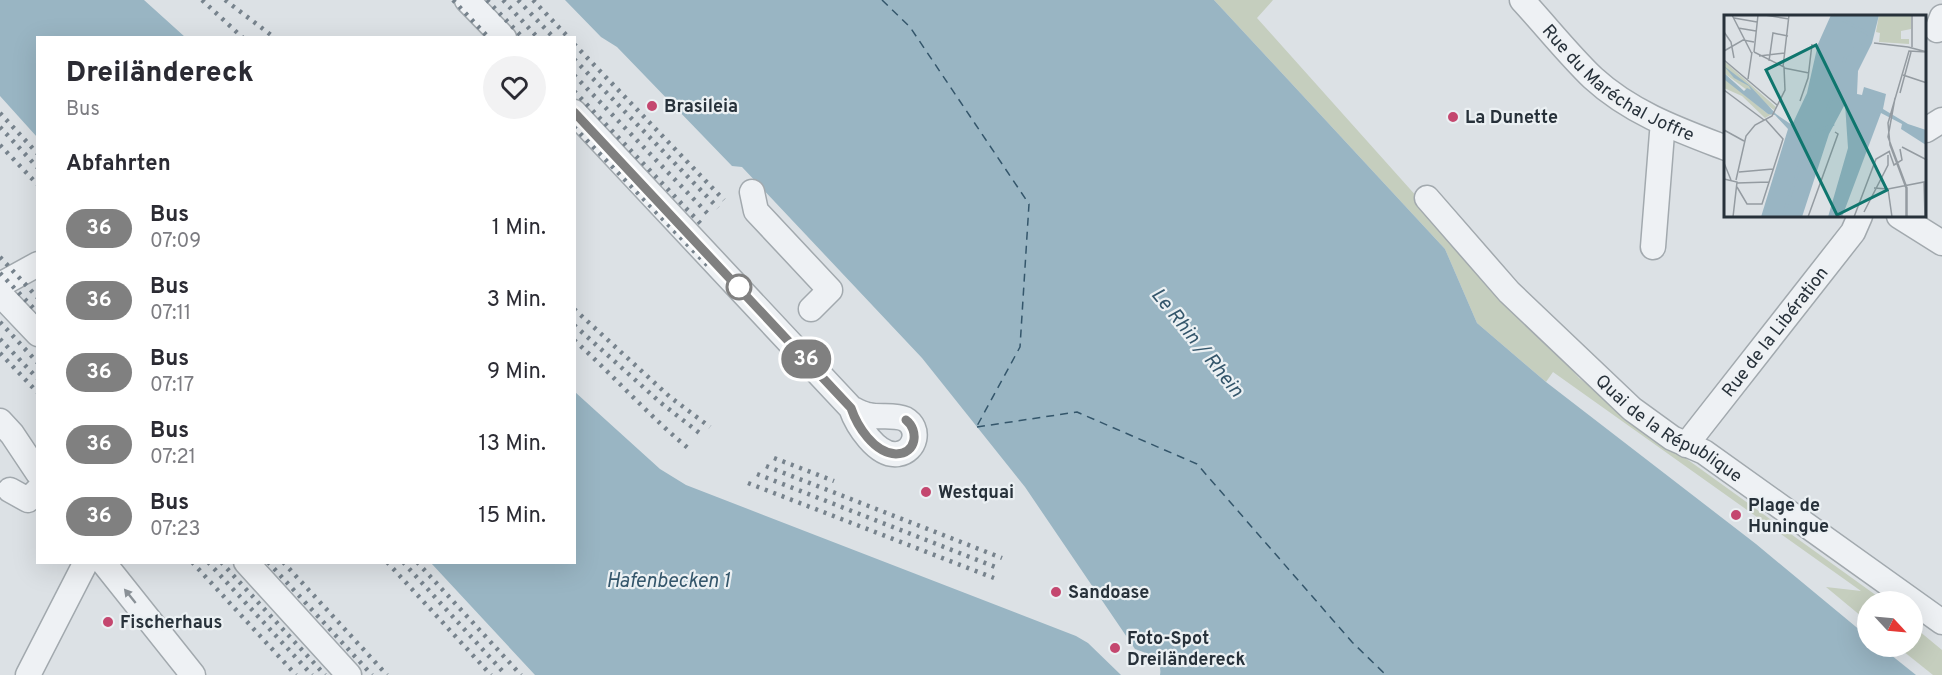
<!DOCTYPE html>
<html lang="de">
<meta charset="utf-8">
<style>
:root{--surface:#fff;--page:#f2f2f3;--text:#2b2b33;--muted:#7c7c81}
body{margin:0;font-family:Overpass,sans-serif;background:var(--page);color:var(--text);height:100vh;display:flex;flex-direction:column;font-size:22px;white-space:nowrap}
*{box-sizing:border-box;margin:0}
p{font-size:20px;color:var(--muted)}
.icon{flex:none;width:33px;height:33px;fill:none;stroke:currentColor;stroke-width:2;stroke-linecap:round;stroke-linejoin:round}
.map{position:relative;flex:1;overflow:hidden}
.drawer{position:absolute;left:36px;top:36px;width:540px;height:528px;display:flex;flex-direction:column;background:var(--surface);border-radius:0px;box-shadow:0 6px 24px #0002}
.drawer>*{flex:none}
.badge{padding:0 12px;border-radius:20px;font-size:21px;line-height:39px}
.needle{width:39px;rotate:116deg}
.tools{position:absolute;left:1857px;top:591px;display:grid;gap:12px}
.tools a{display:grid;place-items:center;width:66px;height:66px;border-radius:50%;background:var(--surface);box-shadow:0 6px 24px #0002;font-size:30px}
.map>.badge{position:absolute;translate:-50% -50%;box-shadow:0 0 0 3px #fff}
h2{padding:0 30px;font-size:22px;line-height:54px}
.round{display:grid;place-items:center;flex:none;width:63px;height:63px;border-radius:32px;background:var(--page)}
.summary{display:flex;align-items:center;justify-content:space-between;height:102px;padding:0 30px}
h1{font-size:28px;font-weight:800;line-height:45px}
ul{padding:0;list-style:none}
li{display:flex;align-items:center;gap:18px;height:72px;padding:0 30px}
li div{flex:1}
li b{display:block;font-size:22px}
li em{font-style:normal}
li .badge{min-width:66px;font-weight:700;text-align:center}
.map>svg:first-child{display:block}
</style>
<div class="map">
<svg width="1942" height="675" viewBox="0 0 1942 675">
<rect width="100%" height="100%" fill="#dce1e5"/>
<!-- green -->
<path fill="#c5cebe" d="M 1214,0 L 1273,0 L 1257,18 L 1579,378 L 1677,452 L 1884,601 L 1868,602 L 1867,621 L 1826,587 L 1861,591 L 1553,372 L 1546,382 L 1477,323 L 1445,249 Z
M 1913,626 L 1942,650 L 1942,675 L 1933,675 L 1898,647 L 1912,646 Z"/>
<!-- water -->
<path fill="#99b5c3" d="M 0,0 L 144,0 L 185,37 L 38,38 L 37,137 L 0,96 Z
M 565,0 L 1214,0 L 1445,249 L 1477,323 L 1546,382 L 1756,544 L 1867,636 L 1868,646 L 1881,647 L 1916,675 L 1160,675 C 1163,659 1147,653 1135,649 L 1025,487 L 922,358 L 742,167 L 732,166 L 617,47 L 601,37 Z
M 575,392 L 660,469 L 686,485 L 1076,636 L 1088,643 L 1121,675 L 535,675 L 431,563 L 574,562 Z"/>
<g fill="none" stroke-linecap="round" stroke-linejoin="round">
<!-- ferry -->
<path stroke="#34566b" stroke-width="1.5" stroke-dasharray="8 6" stroke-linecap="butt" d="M 882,0 L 910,27 L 1029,204 L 1020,347 L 977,426
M 977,427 L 1077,412 L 1197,464 L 1352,642 L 1386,675"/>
<defs>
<g id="minor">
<path d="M 467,0 L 504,38"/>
<path id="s1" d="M 1522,0 C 1546,26 1568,54 1593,78 C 1631,113 1679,130 1726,148"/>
<path d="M 1937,30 L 1942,17"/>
<path d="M 574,112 L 851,408 C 857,411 862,414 868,415 C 880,418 894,414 905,419 C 921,428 916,451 898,454 C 877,457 857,425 851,408"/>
<path d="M 1926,130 L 1942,120"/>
<path d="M 752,192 L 756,211 L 830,290 L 811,309"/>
<path id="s2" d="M 1427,198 L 1509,292 L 1632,409 L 1672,438 L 1704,452 L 1942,622"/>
<path d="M 1899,216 L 1942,243"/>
<path d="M 1653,247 L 1662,133 L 1665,125"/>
<path d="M 0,285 L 38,264"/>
<path d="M 0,294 L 38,334"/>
<path d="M 0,421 L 12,434 L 38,473"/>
<path id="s3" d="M 1686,445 L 1853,232 L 1860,216"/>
<path d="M 10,490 L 28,500 L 38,490"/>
<path d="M 103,562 L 193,675"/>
<path d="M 246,562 L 349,675"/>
<path d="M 28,675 L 86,562"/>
</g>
</defs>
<!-- minor casing -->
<use href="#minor" stroke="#a2a9ae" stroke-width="27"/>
<!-- minor -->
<use href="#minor" stroke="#eef1f4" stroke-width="24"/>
<!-- rail -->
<path stroke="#77838d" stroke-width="4.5" stroke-dasharray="3 6" stroke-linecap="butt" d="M 202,0 L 243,38
M 225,0 L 275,38
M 453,0 L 489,38
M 487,0 L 523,38
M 503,0 L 538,38
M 518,0 L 554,38
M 533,0 L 569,38
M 574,44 L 724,200
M 574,59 L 718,208
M 574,75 L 711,217
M 574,91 L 701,224
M 0,113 L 38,154
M 0,127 L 38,168
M 574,127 L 708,266
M 0,145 L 38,185
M 0,257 L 38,298
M 0,273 L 38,313
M 574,309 L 670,397 L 710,427
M 0,322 L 38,363
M 574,325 L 661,403 L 702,435
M 0,339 L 38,379
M 574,340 C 613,375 648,415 688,448
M 0,353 L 38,393
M 774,458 L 834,481
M 766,466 L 1002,558
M 757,474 L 998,568
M 748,483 L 994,578
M 192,562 L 296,675
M 208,562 L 312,675
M 221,562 L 325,675
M 268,562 L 372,675
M 283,562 L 387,675
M 387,562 L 491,675
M 403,562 L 506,675
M 417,562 L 521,675"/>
</g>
<!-- one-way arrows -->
<defs><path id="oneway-solid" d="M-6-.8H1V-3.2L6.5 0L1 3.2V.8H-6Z" transform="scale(1.5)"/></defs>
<use fill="#8a9197" href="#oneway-solid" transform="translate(130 596) rotate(-129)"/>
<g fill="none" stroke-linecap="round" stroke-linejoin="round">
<defs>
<path id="line" d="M 574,112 L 851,408 C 857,426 874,453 896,454 C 917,454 919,430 906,420"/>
</defs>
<!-- line casing -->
<use href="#line" stroke="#fff" stroke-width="14"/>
<!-- line -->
<use href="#line" stroke="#808080" stroke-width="9"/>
</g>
<!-- markers -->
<g fill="#c4476f" stroke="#ebf0f3" stroke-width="2">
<circle cx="652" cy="106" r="6"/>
<circle cx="1453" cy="117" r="6"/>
<circle cx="926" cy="492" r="6"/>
<circle cx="1736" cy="515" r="6"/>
<circle cx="1056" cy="592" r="6"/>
<circle cx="108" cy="622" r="6"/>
<circle cx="1115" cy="648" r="6"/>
</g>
<circle fill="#fff" stroke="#808080" stroke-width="3" cx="739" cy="287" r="12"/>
<g text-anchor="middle" stroke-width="4.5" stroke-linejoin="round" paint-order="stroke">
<!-- street labels -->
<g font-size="18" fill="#27313a" stroke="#ebf0f3">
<text dy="6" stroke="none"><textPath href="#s1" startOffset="129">Rue du Maréchal Joffre</textPath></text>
<text dy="6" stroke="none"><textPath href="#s3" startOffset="144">Rue de la Libération</textPath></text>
<text dy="6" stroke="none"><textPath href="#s2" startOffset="336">Quai de la République</textPath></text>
</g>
<!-- poi labels -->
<g font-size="18" font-weight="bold" fill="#27313a" stroke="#ebf0f3" text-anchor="start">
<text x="664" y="112">Brasileia</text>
<text x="1465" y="123">La Dunette</text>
<text x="938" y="498">Westquai</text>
<text x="1748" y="511">Plage de<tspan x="1748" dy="21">Huningue</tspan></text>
<text x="1068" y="598">Sandoase</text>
<text x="120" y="628">Fischerhaus</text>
<text x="1127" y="644">Foto-Spot<tspan x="1127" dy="21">Dreiländereck</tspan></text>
</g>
<!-- water labels -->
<g font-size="20" font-style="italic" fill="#34566b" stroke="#ebf0f3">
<text transform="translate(1198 342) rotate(51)" y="7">Le Rhin / Rhein</text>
<text x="668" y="587">Hafenbecken 1</text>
</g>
</g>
<!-- overview -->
<g transform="translate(1724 15)">
<rect width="202" height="202" fill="#dce1e5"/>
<path d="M 155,0 L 187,0 L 187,14 L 177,16 L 177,24 L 185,24 L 185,29 L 155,27 L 156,18 L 152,17 ZM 0,46 L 52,92 L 50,95 L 0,58 ZM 0,63 L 44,99 L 48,99 L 41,103 L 18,81 L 0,73 Z" fill="#c5cebe"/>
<path d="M 107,0 L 155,0 L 148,28 L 134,56 L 133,79 L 138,80 L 140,72 L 162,79 L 159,94 L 184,109 L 202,115 L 202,130 L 177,114 L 178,109 L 157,98 L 118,202 L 104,202 L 124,133 L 121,89 L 105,119 L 78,202 L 37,202 L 64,114 L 51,100 L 44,99 L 1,65 L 0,58 L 20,76 L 23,73 L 27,75 L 25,71 L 10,63 L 0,51 L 26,71 L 52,99 L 68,110 L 83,78 L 94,29 Z" fill="#99b5c3"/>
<path fill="none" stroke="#99b5c3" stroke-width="3" d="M 109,111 L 104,93 L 122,41 L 146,20 L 110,0M 59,202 L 82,131 L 91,116 L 107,111"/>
<path fill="none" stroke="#949ba1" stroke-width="1.5" d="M 8,0 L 28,39M 41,0 L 65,4M 10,3 L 33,7M 14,13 L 32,16M 0,17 L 7,27 L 10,43M 150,28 L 184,32M 184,32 L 203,37M 188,32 L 188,0M 0,36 L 19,25 L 30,27M 30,37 L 34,0M 35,41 L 61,38M 0,45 L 53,90M 45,46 L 49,18 L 64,21M 59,52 L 65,0M 60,53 L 85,58M 179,60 L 203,68M 24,64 L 28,37M 0,75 L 40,105M 176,78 L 187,37M 171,83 L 164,122 L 183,173 L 183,202M 76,86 L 84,63 L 88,29M 0,115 L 20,126M 178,132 L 203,145M 165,136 L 170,150 L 178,145 L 176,134M 0,148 L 7,165M 15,157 L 49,154M 0,164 L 13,167 L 9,202M 12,165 L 22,121 L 31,110 L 48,101 L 61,75 L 60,52 L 30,37M 13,168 L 45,167M 13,172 L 23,189 L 38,189 L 59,124 L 42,105M 150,173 L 164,174 L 200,167 L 201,202M 164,174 L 168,202M 140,197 L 164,150 L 164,140M 84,202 L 114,119 L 111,117M 130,202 L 152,144 L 166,136M 182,202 L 182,173 L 166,130 L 164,108 L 185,36 L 203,37"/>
<path fill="#0f766e" fill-opacity="0.15" stroke="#0f766e" stroke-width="3" d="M 92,30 L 163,175 L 113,200 L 42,55 Z"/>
<rect width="202" height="202" fill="none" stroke="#27313a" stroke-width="3"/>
</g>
</svg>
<div class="tools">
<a><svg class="needle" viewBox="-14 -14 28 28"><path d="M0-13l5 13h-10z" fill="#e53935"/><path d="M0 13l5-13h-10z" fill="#7c7c81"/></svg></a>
</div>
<b class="badge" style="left:806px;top:359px;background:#808080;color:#fff">36</b>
<section class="drawer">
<div class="summary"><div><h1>Dreiländereck</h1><p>Bus</p></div><a class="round"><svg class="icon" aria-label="heart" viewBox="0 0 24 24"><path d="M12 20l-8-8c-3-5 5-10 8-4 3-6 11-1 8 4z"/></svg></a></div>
<h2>Abfahrten</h2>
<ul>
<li><span class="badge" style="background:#808080;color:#fff">36</span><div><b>Bus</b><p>07:09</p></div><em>1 Min.</em></li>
<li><span class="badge" style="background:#808080;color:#fff">36</span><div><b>Bus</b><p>07:11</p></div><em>3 Min.</em></li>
<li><span class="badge" style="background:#808080;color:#fff">36</span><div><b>Bus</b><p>07:17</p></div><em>9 Min.</em></li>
<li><span class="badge" style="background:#808080;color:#fff">36</span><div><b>Bus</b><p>07:21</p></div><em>13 Min.</em></li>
<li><span class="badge" style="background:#808080;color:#fff">36</span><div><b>Bus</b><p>07:23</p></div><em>15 Min.</em></li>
</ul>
</section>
</div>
